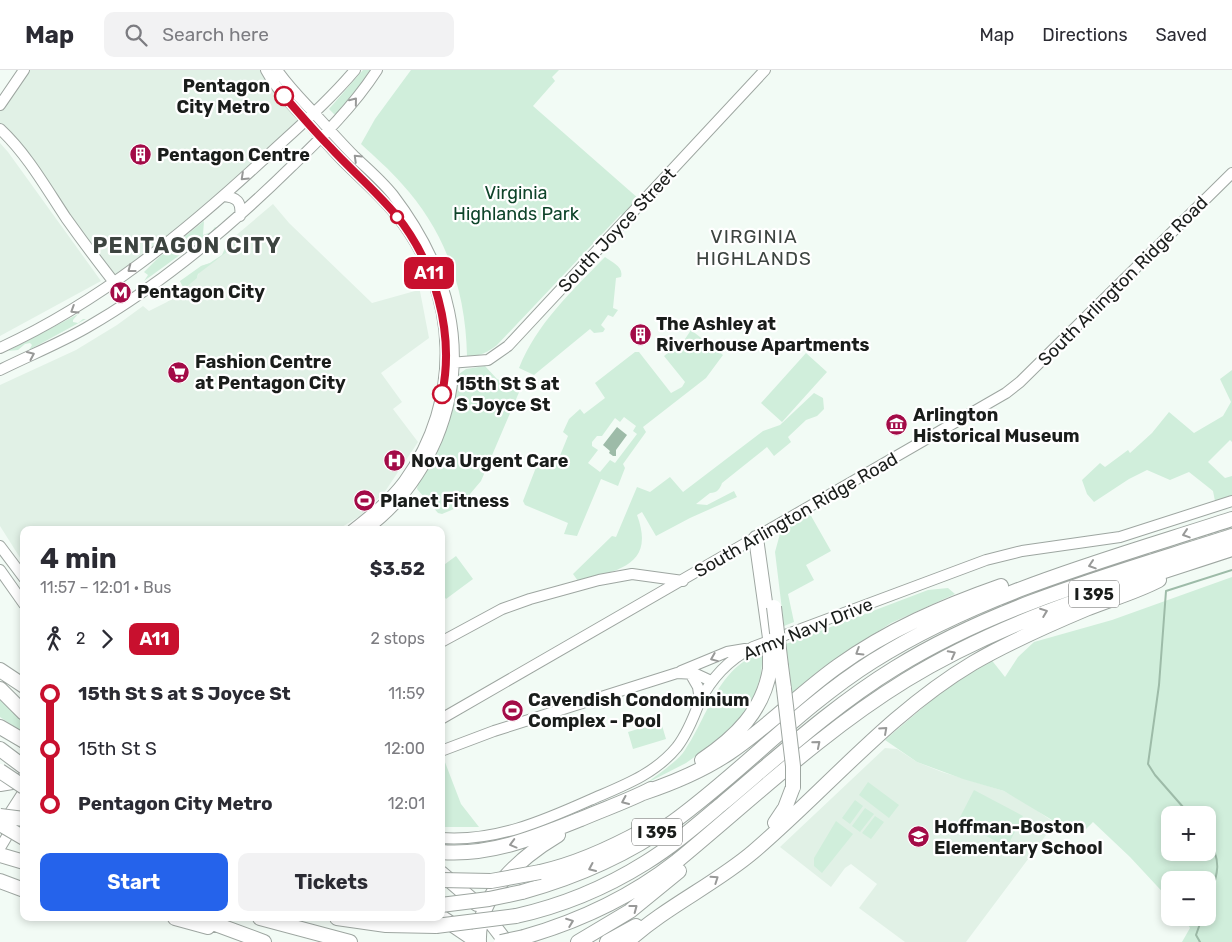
<!DOCTYPE html>
<meta charset="utf-8">
<style>
:root{--surface:#fff;--page:#f2f2f3;--text:#2b2b33;--muted:#7c7c81;--line:#e1e1e2;--accent:#2563eb}
body{margin:0;font-family:Rubik,sans-serif;background:var(--page);color:var(--text);height:100vh;display:flex;flex-direction:column;font-size:19px;white-space:nowrap}
*{box-sizing:border-box;margin:0}
p{font-size:16px;color:var(--muted)}
.icon{flex:none;width:28px;height:28px;fill:none;stroke:currentColor;stroke-width:2;stroke-linecap:round;stroke-linejoin:round}
.map{position:relative;flex:1;overflow:hidden}
.drawer{position:absolute;left:20px;top:456px;width:425px;height:395px;display:flex;flex-direction:column;background:var(--surface);border-radius:10px;box-shadow:0 2px 8px #0003}
.drawer>*{flex:none}
.badge{padding:0 10px;border-radius:8px;font-size:18px;line-height:32px}
.fabs{position:absolute;left:1161px;top:736px;display:grid;gap:10px}
.fabs a{display:grid;place-items:center;width:55px;height:55px;border-radius:10px;background:var(--surface);box-shadow:0 2px 8px #0003;font-size:25px}
.map>.badge{position:absolute;translate:-50% -50%;box-shadow:0 0 0 2px #fff}
.legs{display:flex;align-items:center;gap:8px;height:55px;padding:0 20px;font-size:16px}
.legs p{margin-inline-start:auto}
.headline{display:flex;align-items:center;justify-content:space-between;height:85px;padding:0 20px}
h1{font-size:28px;font-weight:700;line-height:38px}
.button{display:flex;gap:10px;margin-top:auto;padding:10px 20px}
.button a{flex:1;height:58px;border-radius:10px;background:var(--accent);color:#fff;font-size:20px;font-weight:700;line-height:58px;text-align:center}
.button a+a{background:var(--page);color:var(--text)}
ul{padding:0 20px;list-style:none}
li{display:flex;align-items:center;gap:18px;height:55px;font-size:19px}
li i{display:grid;place-items:center;width:8px;height:100%;margin:0 6px;background:currentColor}
li i::after{content:'';width:12px;height:12px;margin:-6px;border:4px solid;border-radius:50%;background:var(--surface)}
li p{margin-inline-start:auto}
li:first-child i{background:linear-gradient(#0000 50%,currentColor 0)}
li:last-child i{background:linear-gradient(currentColor 50%,#0000 0)}
header{display:flex;align-items:center;gap:30px;box-sizing:border-box;height:70px;padding:0 25px;background:var(--surface);border-bottom:1px solid var(--line)}
header strong{font-size:24px}
nav{display:flex;gap:28px;margin-inline-start:auto;font-size:18px}
.search{width:350px;height:45px;background:var(--page);display:flex;align-items:center;gap:12px;box-sizing:border-box;padding:0 18px;border-radius:10px;color:var(--muted);font-size:19px}
.map>svg:first-child{display:block}
</style>
<header>
<strong>Map</strong>
<div class="search"><svg class="icon" aria-label="search" viewBox="0 0 24 24"><circle cx="10" cy="10" r="6"/><path d="M15 15l6 6"/></svg>Search here</div>
<nav><a>Map</a><a>Directions</a><a>Saved</a></nav>
</header>
<div class="map">
<svg width="1232" height="872" viewBox="0 0 1232 872">
<rect width="100%" height="100%" fill="#f2fbf5"/>
<!-- built -->
<path fill="#e1f1e6" d="M 24,0 L 266,0 L 306,51 L 114,212 L 0,59 L 0,35 Z
M 0,73 L 8,82 L 101,211 L 0,266 Z
M 273,134 L 289,153 L 372,233 L 415,221 L 419,216 L 429,268 L 381,303 L 402,332 L 393,339 L 418,372 L 384,423 L 360,446 L 337,460 L 24,460 L 24,494 L 0,456 L 0,315 L 76,280 L 117,255 L 143,236 L 149,241 L 167,232 L 184,219 L 180,211 L 197,208 L 201,196 L 210,193 L 222,185 L 227,173 Z
M 885,678 L 897,679 L 917,692 L 942,702 L 1004,721 L 1023,731 L 1055,753 L 966,872 L 905,872 L 859,838 L 877,814 L 851,794 L 845,798 L 831,817 L 780,777 Z"/>
<!-- green -->
<path fill="#d0eedb" fill-rule="evenodd" d="M 363,0 L 373,0 L 336,46 L 329,39 Z
M 411,0 L 559,0 L 552,7 L 555,11 L 533,36 L 639,129 L 624,147 L 621,144 L 497,275 C 487,283 480,286 467,286 C 466,222 446,162 402,114 C 390,100 375,87 361,74 L 375,49 Z
M 204,151 L 203,165 L 211,162 L 215,157 L 217,158 L 144,211 L 148,205 L 144,202 L 158,188 Z
M 234,171 L 236,175 L 198,204 L 197,208 L 184,219 L 180,211 L 201,196 L 210,193 L 222,185 L 225,179 Z
M 605,187 C 612,192 624,197 621,207 L 616,208 L 613,238 L 618,240 L 613,247 L 608,245 L 601,255 L 605,259 L 603,262 L 594,263 L 590,259 L 534,305 L 519,298 C 537,253 572,221 605,187 Z
M 78,244 L 73,250 L 73,252 L 78,253 L 83,249 L 86,249 L 29,280 L 32,275 L 30,273 L 25,274 L 18,280 L 8,281 Z
M 691,260 L 723,285 L 706,308 L 643,357 L 646,362 L 623,394 L 625,398 L 618,416 L 601,409 L 577,466 L 564,464 L 568,453 L 525,435 L 523,431 L 540,387 L 557,393 L 568,366 L 563,362 L 569,349 L 580,339 L 584,344 L 605,328 L 595,313 L 635,282 L 639,282 L 671,323 L 682,317 L 685,312 L 664,286 L 685,269 ZM 624,347 L 636,356 L 633,361 L 637,364 L 615,393 L 610,390 L 600,402 L 588,393 L 598,380 L 592,376 L 592,372 L 597,366 L 602,366 L 615,348 L 620,352 Z
M 806,283 L 827,302 L 782,352 L 761,333 Z
M 485,296 L 497,309 L 520,320 L 481,411 L 470,424 L 473,431 L 442,444 L 438,443 L 417,419 L 418,414 C 439,380 452,344 459,304 L 466,299 Z
M 1232,300 L 1232,372 L 1230,370 L 1208,392 L 1225,408 L 1232,406 L 1232,425 L 1215,431 L 1213,421 L 1189,402 L 1170,410 L 1147,400 L 1129,409 L 1094,432 L 1087,424 L 1082,410 L 1100,393 L 1105,397 L 1128,380 L 1130,383 L 1152,363 L 1169,342 L 1194,363 L 1223,346 L 1231,332 L 1220,309 Z
M 814,323 L 823,328 L 824,339 L 817,346 L 806,350 L 788,367 L 791,372 L 774,386 L 767,377 L 722,413 C 720,419 717,423 710,423 L 696,434 L 707,435 L 734,421 L 737,427 L 690,448 L 656,466 L 642,442 L 637,445 C 656,496 617,501 578,511 L 573,504 L 612,466 L 616,467 L 637,417 L 650,422 L 670,407 L 683,422 L 763,361 L 780,355 Z
M 810,444 L 831,481 L 806,495 L 814,510 L 788,524 L 794,552 L 784,556 L 775,482 L 781,460 Z
M 456,486 L 473,509 L 446,529 L 441,522 L 441,497 Z
M 1232,507 L 1232,872 L 1182,872 L 1190,858 L 1184,848 L 1208,848 L 1208,810 L 1170,810 L 1170,830 L 1130,787 L 1093,752 L 1086,759 L 1058,757 L 1052,750 L 1004,721 L 963,709 L 917,692 L 885,670 L 955,610 L 990,588 L 1005,607 L 1018,587 L 1034,572 L 1112,550 ZM 1170,745 L 1208,745 L 1208,782 L 1170,782 Z
M 948,518 L 955,524 L 891,553 L 822,598 L 792,624 L 786,574 L 928,520 Z
M 763,583 L 761,605 L 752,633 L 728,663 L 686,693 L 647,713 C 658,704 678,691 685,680 C 708,647 718,595 763,583 Z
M 0,624 L 24,648 L 24,663 L 0,647 Z
M 661,652 L 666,669 L 633,679 L 628,662 Z
M 443,687 L 461,734 L 479,757 L 441,757 L 441,688 Z
M 868,712 L 899,735 L 889,748 L 859,725 Z
M 974,720 L 1023,746 L 1007,777 L 958,751 Z
M 855,730 L 863,736 L 850,754 L 842,748 Z
M 865,738 L 874,744 L 860,762 L 852,756 Z
M 875,746 L 884,752 L 871,769 L 862,763 Z
M 836,751 L 853,764 L 822,803 L 814,796 L 814,788 Z"/>
<!-- water -->
<path fill="#9dbba8" d="M 617,357 L 627,365 L 616,380 L 616,386 L 613,386 L 609,383 L 610,381 L 603,375 Z"/>
<g fill="none" stroke-linecap="round" stroke-linejoin="round">
<!-- stream -->
<path stroke="#9dbba8" stroke-width="2" d="M 1190,745 L 1155,705 L 1148,694 L 1159,615 L 1166,521 L 1232,500
M 1208,769 C 1224,793 1216,808 1208,833
M 1200,872 L 1196,865 L 1202,848"/>
<defs>
<path id="secondary" d="M 266,0 C 276,18 289,32 303,47 C 317,62 330,78 344,92 C 362,110 382,127 397,146 C 459,224 462,330 404,411 C 390,430 371,445 352,460
M 277,0 C 288,16 301,29 314,43 C 328,58 341,73 355,87 C 368,99 382,111 393,125 C 448,197 473,282 437,369 C 421,406 399,436 366,460
M 0,35 L 24,0
M 0,59 C 27,84 46,118 66,148 C 86,176 107,204 129,231
M 223,126 C 237,127 242,132 240,146
M 0,278 C 100,232 185,162 265,88 C 296,59 328,32 355,0
M 449,293 L 488,290 L 508,276 L 765,0
M 0,300 C 28,286 58,274 86,258 C 161,215 230,157 292,96 C 323,66 353,37 377,0
M 0,476 L 24,508
M 0,500 L 24,534
M 441,572 L 502,539 L 530,529 L 599,510 L 632,504 L 683,511
M 681,601 L 727,582 L 745,579
M 690,603 L 698,617 L 700,631
M 441,649 L 1006,323 L 1020,312 L 1232,103
M 441,681 L 494,661 L 677,603 L 696,604 L 711,611
M 4,752 L 24,721
M 441,768 C 495,772 543,751 590,730 C 622,716 654,705 677,677 C 687,664 693,649 699,633 C 711,608 728,590 753,577 L 986,490 L 1022,481 L 1120,467 L 1232,431
M 0,778 L 24,738"/>
<path id="highway" d="M 756,468 L 770,568
M 781,596 L 784,619
M 0,600 L 24,616
M 0,619 L 24,643
M 0,657 L 24,671
M 0,679 L 24,697
M 702,690 C 736,667 763,641 770,599
M 0,714 L 24,710
M 643,723 C 673,713 702,701 729,683 C 768,657 800,623 838,596 C 888,560 944,536 1001,516
M 775,753 L 785,738 L 793,717
M 441,782 C 491,786 536,767 581,749 C 604,739 628,731 651,719
M 0,785 L 24,792
M 540,802 C 577,794 611,778 644,760
M 441,803 L 477,834
M 0,811 L 24,820
M 522,822 C 576,807 627,785 673,752 C 742,702 800,637 873,591 C 983,522 1109,489 1232,449
M 516,846 C 561,836 605,818 645,793 C 673,776 698,754 723,733 C 779,686 833,636 895,598 C 998,534 1118,503 1232,466
M 441,847 L 478,872
M 175,848 L 208,857
M 199,848 L 264,872
M 260,848 L 350,872
M 337,848 L 386,855 L 436,856
M 493,855 L 506,872
M 524,867 C 580,851 631,827 677,791 C 752,729 823,661 906,610 C 1007,548 1120,516 1232,479
M 479,872 C 477,824 521,787 558,765
M 578,872 L 630,841 L 679,801
M 607,872 L 636,856
M 627,872 C 665,837 714,815 753,782 C 827,719 889,643 973,593 C 1009,572 1048,555 1086,539 C 1111,529 1136,522 1159,510"/>
</defs>
<!-- secondary casing -->
<use href="#secondary" stroke="#9ea6a1" stroke-width="12"/>
<!-- highway casing -->
<use href="#highway" stroke="#9ea6a1" stroke-width="16"/>
<!-- secondary -->
<use href="#secondary" stroke="#fff" stroke-width="10"/>
<!-- highway -->
<use href="#highway" stroke="#fff" stroke-width="14"/>
<defs>
<path id="highway-bridge" d="M 774,537 L 781,596
M 770,599 L 770,571
M 784,619 L 793,696 L 793,717
M 0,701 L 24,717
M 0,746 L 24,749
M 0,754 L 24,768
M 441,810 L 491,811 L 540,802
M 441,835 L 489,829 L 522,822
M 436,856 L 516,846
M 501,872 L 524,867"/>
</defs>
<!-- highway-bridge casing -->
<use href="#highway-bridge" stroke="#9ea6a1" stroke-width="16" stroke-linecap="butt"/>
<!-- highway-bridge -->
<use href="#highway-bridge" stroke="#fff" stroke-width="14"/>
</g>
<!-- one-way arrows -->
<defs><path id="oneway-chevron" d="M-2-3.5L2.5 0L-2 3.5" fill="none" stroke-width="1.6" stroke-linecap="round" stroke-linejoin="round" transform="scale(1.25)"/></defs>
<g stroke="#989998">
<use href="#oneway-chevron" transform="translate(354 31) rotate(-51)"/>
<use href="#oneway-chevron" transform="translate(357 88) rotate(-136)"/>
<use href="#oneway-chevron" transform="translate(244 107) rotate(137)"/>
<use href="#oneway-chevron" transform="translate(131 199) rotate(143)"/>
<use href="#oneway-chevron" transform="translate(74 240) rotate(148)"/>
<use href="#oneway-chevron" transform="translate(31 285) rotate(-24)"/>
<use href="#oneway-chevron" transform="translate(1186 464) rotate(162)"/>
<use href="#oneway-chevron" transform="translate(1092 495) rotate(162)"/>
<use href="#oneway-chevron" transform="translate(1044 542) rotate(-21)"/>
<use href="#oneway-chevron" transform="translate(859 582) rotate(148)"/>
<use href="#oneway-chevron" transform="translate(952 584) rotate(-28)"/>
<use href="#oneway-chevron" transform="translate(714 588) rotate(158)"/>
<use href="#oneway-chevron" transform="translate(884 660) rotate(-42)"/>
<use href="#oneway-chevron" transform="translate(817 674) rotate(-40)"/>
<use href="#oneway-chevron" transform="translate(625 731) rotate(156)"/>
<use href="#oneway-chevron" transform="translate(513 774) rotate(165)"/>
<use href="#oneway-chevron" transform="translate(592 798) rotate(156)"/>
<use href="#oneway-chevron" transform="translate(715 809) rotate(-34)"/>
<use href="#oneway-chevron" transform="translate(634 838) rotate(-37)"/>
<use href="#oneway-chevron" transform="translate(570 852) rotate(-21)"/>
</g>
<g fill="none" stroke-linecap="round" stroke-linejoin="round">
<defs>
<path id="line-1" d="M 284,26 C 299,43 314,61 330,77 C 351,100 376,121 396,145 C 435,193 455,263 442,324"/>
</defs>
<!-- line-1 casing -->
<use href="#line-1" stroke="#fff" stroke-width="11"/>
<!-- line-1 -->
<use href="#line-1" stroke="#c8102e" stroke-width="8"/>
</g>
<!-- icons -->
<defs>
<symbol id="building-disc" viewBox="-11 -11 22 22"><circle r="9.5" fill="#a30b47" stroke="#fff"/><path d="M-4-6H4V6H1V3H-1V6H-4ZM-2.5-4.3h1.7v1.8h-1.7ZM.8-4.3h1.7v1.8H.8ZM-2.5-1h1.7V.8h-1.7ZM.8-1h1.7V.8H.8Z" fill="#fff"/></symbol>
<symbol id="metro-disc" viewBox="-11 -11 22 22"><circle r="9.5" fill="#a30b47" stroke="#fff"/><path d="M-5.5 5V-5H-3L0 0L3-5H5.5V5H3V-.5L0 4L-3-.5V5Z" fill="#fff"/></symbol>
<symbol id="supermarket-disc" viewBox="-11 -11 22 22"><circle r="9.5" fill="#a30b47" stroke="#fff"/><path d="M-6-5.5h2.5l.6 2H6L4.5 2H-2.5L-4.4-4H-6ZM-1.5 3.2a1.3 1.3 0 1 0 .1 0ZM3 3.2a1.3 1.3 0 1 0 .1 0Z" fill="#fff"/></symbol>
<symbol id="museum-disc" viewBox="-11 -11 22 22"><circle r="9.5" fill="#a30b47" stroke="#fff"/><path d="M0-6L6-3V-2H-6V-3ZM-5-1h2V3h-2ZM-1-1h2V3h-2ZM3-1h2V3H3ZM-6 4H6V6H-6Z" fill="#fff"/></symbol>
<symbol id="hospital-disc" viewBox="-11 -11 22 22"><circle r="9.5" fill="#a30b47" stroke="#fff"/><path d="M-5-5h3v3.5h4V-5h3V5h-3V1.5h-4V5h-3Z" fill="#fff"/></symbol>
<symbol id="stadium-disc" viewBox="-11 -11 22 22"><circle r="9.5" fill="#a30b47" stroke="#fff"/><path d="M0-5a6.5 5 0 1 0 0 10a6.5 5 0 1 0 0-10ZM-3.5-1.8h7v3.6h-7Z" fill="#fff"/></symbol>
<symbol id="school-disc" viewBox="-11 -11 22 22"><circle r="9.5" fill="#a30b47" stroke="#fff"/><path d="M0-5L7-2L0 1L-7-2ZM-4 1L0 2.5L4 1V4Q0 6-4 4Z" fill="#fff"/></symbol>
</defs>
<g fill-rule="evenodd">
<use href="#building-disc" x="128" y="72" width="25" height="25"/>
<use href="#metro-disc" x="108" y="210" width="25" height="25"/>
<use href="#building-disc" x="628" y="252" width="25" height="25"/>
<use href="#supermarket-disc" x="166" y="290" width="25" height="25"/>
<use href="#museum-disc" x="884" y="342" width="25" height="25"/>
<use href="#hospital-disc" x="382" y="378" width="25" height="25"/>
<use href="#stadium-disc" x="352" y="418" width="25" height="25"/>
<use href="#stadium-disc" x="500" y="628" width="25" height="25"/>
<use href="#school-disc" x="906" y="754" width="25" height="25"/>
</g>
<!-- markers -->
<g fill="#fff" stroke="#c8102e" stroke-width="2.5">
<circle cx="284" cy="26" r="9"/>
<circle cx="397" cy="147" r="6"/>
<circle cx="442" cy="324" r="9"/>
</g>
<g text-anchor="middle" stroke-width="4.5" stroke-linejoin="round" paint-order="stroke">
<!-- shield labels -->
<g fill="#fff" stroke="#5f615f" stroke-width="1">
<rect x="1069" y="510.5" width="50" height="27" rx="4"/>
<rect x="632" y="748.5" width="50" height="27" rx="4"/>
</g>
<g font-size="16" font-weight="bold" fill="#1a1d1b">
<text x="1094" y="530">I 395</text>
<text x="657" y="768">I 395</text>
</g>
<!-- stop labels -->
<g font-size="18" font-weight="bold" fill="#1a1d1b" stroke="#fff" text-anchor="end">
<text x="270" y="22">Pentagon<tspan x="270" dy="21">City Metro</tspan></text>
<text x="456" y="320" text-anchor="start">15th St S at<tspan x="456" dy="21">S Joyce St</tspan></text>
</g>
<!-- poi labels -->
<g font-size="18" font-weight="bold" fill="#1a1d1b" stroke="#fff" text-anchor="start">
<text x="157" y="91">Pentagon Centre</text>
<text x="137" y="228">Pentagon City</text>
<text x="656" y="260">The Ashley at<tspan x="656" dy="21">Riverhouse Apartments</tspan></text>
<text x="195" y="298">Fashion Centre<tspan x="195" dy="21">at Pentagon City</tspan></text>
<text x="913" y="351">Arlington<tspan x="913" dy="21">Historical Museum</tspan></text>
<text x="411" y="397">Nova Urgent Care</text>
<text x="380" y="437">Planet Fitness</text>
<text x="528" y="636">Cavendish Condominium<tspan x="528" dy="21">Complex - Pool</tspan></text>
<text x="934" y="763">Hoffman-Boston<tspan x="934" dy="21">Elementary School</tspan></text>
</g>
<!-- park labels -->
<g font-size="18" fill="#0e442a" stroke="#fff">
<text x="516" y="129">Virginia<tspan x="516" dy="21">Highlands Park</tspan></text>
</g>
<!-- street labels -->
<g font-size="18" fill="#1a1d1b" stroke="#fff">
<text transform="translate(617 160) rotate(-47)" y="6">South Joyce Street</text>
<text transform="translate(1123 211) rotate(-45)" y="6">South Arlington Ridge Road</text>
<text transform="translate(796 445) rotate(-30)" y="6">South Arlington Ridge Road</text>
<text transform="translate(808 559) rotate(-22)" y="6">Army Navy Drive</text>
</g>
<!-- neighbourhood labels -->
<g font-size="19" letter-spacing="1" fill="#3d4440" stroke="#fff">
<text x="754" y="173">VIRGINIA<tspan x="754" dy="22">HIGHLANDS</tspan></text>
</g>
<!-- district labels -->
<g font-size="22" font-weight="bold" letter-spacing="1" fill="#3d4440" stroke="#fff">
<text x="187" y="183">PENTAGON CITY</text>
</g>
</g>
</svg>
<div class="fabs">
<a>+</a>
<a>−</a>
</div>
<b class="badge" style="left:429px;top:203px;background:#c8102e;color:#fff">A11</b>
<section class="drawer">
<div class="headline"><div><h1>4 min</h1><p>11:57 – 12:01 · Bus</p></div><b>$3.52</b></div>
<div class="legs"><svg class="icon" aria-label="walk" viewBox="0 0 24 24"><circle cx="13" cy="4" r="2"/><path d="M13 8l-2 6 4 7M11 14l-3 7M7 12l3-4h3l4 4"/></svg>2<svg class="icon" aria-label="forward" viewBox="0 0 24 24"><path d="M9 5l7 7-7 7"/></svg><b class="badge" style="background:#c8102e;color:#fff">A11</b><p>2 stops</p></div>
<ul>
<li><i style="color:#c8102e"></i><b>15th St S at S Joyce St</b><p>11:59</p></li>
<li><i style="color:#c8102e"></i><span>15th St S</span><p>12:00</p></li>
<li><i style="color:#c8102e"></i><b>Pentagon City Metro</b><p>12:01</p></li>
</ul>
<div class="button"><a>Start</a><a>Tickets</a></div>
</section>
</div>
